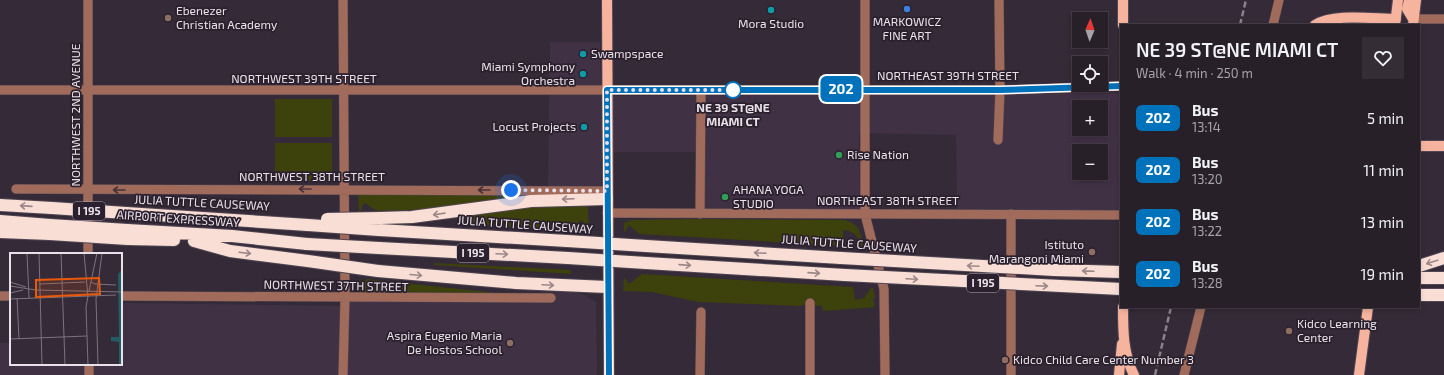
<!DOCTYPE html>
<meta charset="utf-8">
<style>
:root{--surface:#282029;--page:#342d35;--text:#f1f3f6;--muted:#a5a3a8;--line:#443e46}
body{margin:0;font-family:"Exo 2",sans-serif;background:var(--page);color:var(--text);height:100vh;display:flex;flex-direction:column;font-size:15px;white-space:nowrap}
*{box-sizing:border-box;margin:0}
p{font-size:13px;color:var(--muted)}
.icon{flex:none;width:22px;height:22px;fill:none;stroke:currentColor;stroke-width:2;stroke-linecap:round;stroke-linejoin:round}
.map{position:relative;flex:1;overflow:hidden}
.drawer{position:absolute;left:1120px;top:24px;width:300px;height:284px;display:flex;flex-direction:column;background:var(--surface);border-radius:0px;box-shadow:0 2px 6px #0003,0 0 0 1px var(--line)}
.drawer>*{flex:none}
.badge{padding:0 8px;border-radius:6px;font-size:14px;line-height:26px}
.needle{width:26px;rotate:2deg}
.controls{position:absolute;left:1072px;top:12px;display:grid;gap:8px}
.controls a{display:grid;place-items:center;width:36px;height:36px;border-radius:0px;background:var(--surface);box-shadow:0 2px 6px #0003,0 0 0 1px var(--line);font-size:20px}
.you{position:absolute;width:20px;height:20px;margin:-10px;border:3px solid #fff;border-radius:50%;background:#1a73e8;box-shadow:0 0 0 6px #1a73e833}
.map>.badge{position:absolute;translate:-50% -50%;box-shadow:0 0 0 2px #fff}
.round{display:grid;place-items:center;flex:none;width:42px;height:42px;border-radius:0px;background:var(--page)}
.summary{display:flex;align-items:center;justify-content:space-between;height:68px;padding:0 16px}
h1{font-size:19px;font-weight:600;line-height:30px}
ul{padding:0;list-style:none}
li{display:flex;align-items:center;gap:12px;height:52px;padding:0 16px}
li div{flex:1}
li b{display:block;font-size:15px}
li em{font-style:normal}
li .badge{min-width:44px;font-weight:700;text-align:center}
.map>svg:first-child{display:block}
</style>
<div class="map">
<svg width="1444" height="375" viewBox="0 0 1444 375">
<rect width="100%" height="100%" fill="#352a37"/>
<!-- built -->
<path fill="#413145" fill-rule="evenodd" d="M 550,42 L 600,42 L 601,96 L 1121,93 L 1121,212 L 957,209 L 956,135 L 859,133 L 860,210 L 704,209 L 703,152 L 602,152 L 601,187 L 548,186 ZM 1079,107 L 1101,107 L 1101,129 L 1079,129 ZM 1079,151 L 1101,151 L 1101,173 L 1079,173 Z
M 350,292 L 369,295 L 373,292 L 447,292 L 451,294 L 572,292 L 585,295 L 596,302 L 597,375 L 0,375 L 0,343 L 11,343 L 11,364 L 121,364 L 121,303 L 348,306 Z"/>
<!-- green -->
<path fill="#3d410c" d="M 275,99 L 332,99 L 332,137 L 275,137 Z
M 275,143 L 332,143 L 332,181 L 275,181 Z
M 562,193 L 436,209 L 377,211 L 365,203 L 362,206 L 361,211 L 359,211 L 358,194 Z
M 588,205 L 589,232 L 582,220 L 570,230 L 461,224 L 458,215 L 526,206 Z
M 698,219 L 846,220 L 846,221 C 860,223 861,236 864,248 L 861,247 C 859,237 855,231 843,230 L 844,246 L 639,234 L 629,225 L 624,233 L 624,223 L 631,220 Z
M 434,263 L 571,270 L 571,274 L 434,265 Z
M 642,274 L 853,287 L 855,300 L 864,298 L 871,288 L 873,288 L 875,297 L 873,300 L 875,307 L 823,311 L 822,306 L 802,305 L 800,306 L 698,302 L 652,292 L 623,291 L 624,277 L 629,284 Z
M 359,279 L 362,282 L 367,279 L 506,294 L 373,292 L 369,295 L 359,293 Z"/>
<g fill="none" stroke-linecap="round" stroke-linejoin="round">
<defs>
<path id="minor" d="M 88,0 L 88,254
M 865,0 L 865,214 L 884,289 L 885,375
M 1413,19 L 1444,19
M 1273,25 L 1279,0
M 0,90 L 1000,90 L 1121,86
M 998,140 L 1000,90 L 999,0
M 16,189 L 607,191
M 607,213 L 1121,215
M 700,214 L 701,90
M 1011,214 L 1011,375
M 0,296 L 11,296
M 121,296 L 551,298
M 810,303 L 810,375
M 89,375 L 89,364
M 343,375 L 345,298 L 343,0
M 700,375 L 701,312
M 1184,375 L 1201,307"/>
<path id="major" d="M 607,0 L 609,375
M 1409,0 L 1407,9 L 1413,19
M 1123,25 L 1123,0
M 1315,25 C 1334,13 1373,19 1396,19
M 1395,25 L 1398,0
M 1413,25 L 1416,0
M 1419,146 L 1444,146
M 1123,307 C 1123,330 1123,354 1134,375
M 1119,375 L 1122,344
M 1359,375 L 1368,307"/>
<path id="highway" d="M 0,205 L 52,208
M 126,213 L 308,225
M 380,218 L 412,217 L 531,201 L 607,199
M 0,221 L 50,225
M 127,230 L 232,236 L 307,244
M 379,230 L 567,241
M 0,232 L 50,234
M 128,239 L 174,240
M 194,241 L 230,251 L 308,261
M 646,246 L 841,258
M 379,248 L 568,258
M 646,263 L 845,275
M 1419,266 L 1444,258
M 1054,270 L 1121,272
M 378,271 L 516,283 L 607,287
M 1419,278 L 1444,278
M 1419,295 L 1444,295"/>
</defs>
<!-- minor casing -->
<use href="#minor" stroke="#524754" stroke-width="10"/>
<!-- major casing -->
<use href="#major" stroke="#524754" stroke-width="12"/>
<!-- highway casing -->
<use href="#highway" stroke="#524754" stroke-width="14"/>
<!-- minor -->
<use href="#minor" stroke="#a06b5a" stroke-width="9"/>
<!-- major -->
<use href="#major" stroke="#f6b49f" stroke-width="10"/>
<!-- highway -->
<use href="#highway" stroke="#f9ded5" stroke-width="12"/>
<!-- rail -->
<path stroke="#8a808b" stroke-width="2.5" stroke-dasharray="6 3" stroke-linecap="butt" d="M 1240,25 L 1246,0
M 1155,375 L 1171,307"/>
<defs>
<path id="highway-bridge" d="M 52,208 L 126,213
M 327,219 L 380,218
M 50,225 L 127,230
M 308,225 L 379,230
M 50,234 L 128,239
M 567,241 L 646,246
M 307,244 L 379,248
M 568,258 L 646,263
M 841,258 L 1054,270
M 308,261 L 378,271
M 845,275 L 1121,289"/>
</defs>
<!-- highway-bridge casing -->
<use href="#highway-bridge" stroke="#524754" stroke-width="14" stroke-linecap="butt"/>
<!-- highway-bridge -->
<use href="#highway-bridge" stroke="#f9ded5" stroke-width="12"/>
</g>
<!-- one-way arrows -->
<defs><path id="oneway-shaft" d="M-6 0H5M1.5-3L5.5 0L1.5 3" fill="none" stroke-width="1.6" stroke-linecap="round" stroke-linejoin="round"/></defs>
<g stroke="#483338">
<use href="#oneway-shaft" transform="translate(305 189) rotate(180)"/>
<use href="#oneway-shaft" transform="translate(119 190) rotate(180)"/>
<use href="#oneway-shaft" transform="translate(484 190) rotate(-180)"/>
</g>
<g stroke="#9c8889">
<use href="#oneway-shaft" transform="translate(568 199) rotate(178)"/>
<use href="#oneway-shaft" transform="translate(26 206) rotate(-176)"/>
<use href="#oneway-shaft" transform="translate(439 214) rotate(172)"/>
<use href="#oneway-shaft" transform="translate(245 253) rotate(7)"/>
<use href="#oneway-shaft" transform="translate(760 253) rotate(-177)"/>
<use href="#oneway-shaft" transform="translate(502 254) rotate(3)"/>
<use href="#oneway-shaft" transform="translate(1432 262) rotate(162)"/>
<use href="#oneway-shaft" transform="translate(685 265) rotate(4)"/>
<use href="#oneway-shaft" transform="translate(973 266) rotate(-177)"/>
<use href="#oneway-shaft" transform="translate(1088 271) rotate(-178)"/>
<use href="#oneway-shaft" transform="translate(814 273) rotate(4)"/>
<use href="#oneway-shaft" transform="translate(416 275) rotate(5)"/>
<use href="#oneway-shaft" transform="translate(912 279) rotate(3)"/>
<use href="#oneway-shaft" transform="translate(548 285) rotate(3)"/>
<use href="#oneway-shaft" transform="translate(1042 286) rotate(2)"/>
</g>
<g fill="none" stroke-linecap="round" stroke-linejoin="round">
<defs>
<path id="line" d="M 609,375 L 607,90 L 1000,90 L 1121,86"/>
</defs>
<!-- line casing -->
<use href="#line" stroke="#fff" stroke-width="9"/>
<!-- line -->
<use href="#line" stroke="#0072bc" stroke-width="6"/>
<!-- walk -->
<path stroke="#e9e1ea" stroke-width="4" stroke-dasharray="0 7.2" d="M 511,190 L 607,191 L 607,90 L 733,90"/>
</g>
<!-- markers -->
<circle fill="#3f7fe0" stroke="#2b202d" stroke-width="1.5" cx="907" cy="9" r="4"/>
<g fill="#0f9aa8" stroke="#2b202d" stroke-width="1.5">
<circle cx="771" cy="10" r="4"/>
<circle cx="583" cy="54" r="4"/>
<circle cx="583" cy="74" r="4"/>
<circle cx="584" cy="127" r="4"/>
</g>
<g fill="#8d6e63" stroke="#2b202d" stroke-width="1.5">
<circle cx="168" cy="18" r="4"/>
<circle cx="1092" cy="252" r="4"/>
<circle cx="1289" cy="331" r="4"/>
<circle cx="510" cy="343" r="4"/>
<circle cx="1005" cy="360" r="4"/>
</g>
<circle fill="#fff" stroke="#0072bc" stroke-width="2" cx="733" cy="90" r="8"/>
<g fill="#2e9e5b" stroke="#2b202d" stroke-width="1.5">
<circle cx="839" cy="155" r="4"/>
<circle cx="725" cy="197" r="4"/>
</g>
<g text-anchor="middle" stroke-width="3.5" stroke-linejoin="round" paint-order="stroke">
<!-- shield labels -->
<g fill="#2b202d" stroke="#b0a7b1" stroke-width="1">
<rect x="73" y="202" width="32" height="18" rx="3"/>
<rect x="457" y="244" width="32" height="18" rx="3"/>
<rect x="967" y="274" width="32" height="18" rx="3"/>
</g>
<g font-size="11" font-weight="bold" fill="#e9e1ea">
<text x="89" y="215">I 195</text>
<text x="473" y="257">I 195</text>
<text x="983" y="287">I 195</text>
</g>
<!-- poi labels -->
<g font-size="12" fill="#e9e1ea" stroke="#2b202d" text-anchor="start">
<text x="176" y="15">Ebenezer<tspan x="176" dy="14">Christian Academy</tspan></text>
<text x="907" y="26" text-anchor="middle">MARKOWICZ<tspan x="907" dy="14">FINE ART</tspan></text>
<text x="771" y="28" text-anchor="middle">Mora Studio</text>
<text x="591" y="58">Swampspace</text>
<text x="575" y="71" text-anchor="end">Miami Symphony<tspan x="575" dy="14">Orchestra</tspan></text>
<text x="576" y="131" text-anchor="end">Locust Projects</text>
<text x="847" y="159">Rise Nation</text>
<text x="733" y="194">AHANA YOGA<tspan x="733" dy="14">STUDIO</tspan></text>
<text x="1084" y="249" text-anchor="end">Istituto<tspan x="1084" dy="14">Marangoni Miami</tspan></text>
<text x="1297" y="328">Kidco Learning<tspan x="1297" dy="14">Center</tspan></text>
<text x="502" y="340" text-anchor="end">Aspira Eugenio Maria<tspan x="502" dy="14">De Hostos School</tspan></text>
<text x="1013" y="364">Kidco Child Care Center Number 3</text>
</g>
<!-- street labels -->
<g font-size="12" fill="#e9e1ea" stroke="#2b202d">
<text x="948" y="80">NORTHEAST 39TH STREET</text>
<text x="304" y="83">NORTHWEST 39TH STREET</text>
<text transform="translate(76 115) rotate(-90)" y="4">NORTHWEST 2ND AVENUE</text>
<text x="312" y="181">NORTHWEST 38TH STREET</text>
<text x="888" y="205">NORTHEAST 38TH STREET</text>
<text transform="translate(202 203) rotate(3)" y="4">JULIA TUTTLE CAUSEWAY</text>
<text transform="translate(178 219) rotate(4)" y="4">AIRPORT EXPRESSWAY</text>
<text transform="translate(525 225) rotate(4)" y="4">JULIA TUTTLE CAUSEWAY</text>
<text transform="translate(849 244) rotate(4)" y="4">JULIA TUTTLE CAUSEWAY</text>
<text transform="translate(336 286) rotate(1)" y="4">NORTHWEST 37TH STREET</text>
</g>
<!-- stop labels -->
<g font-size="12" font-weight="bold" fill="#e9e1ea" stroke="#2b202d">
<text x="733" y="112">NE 39 ST@NE<tspan x="733" dy="14">MIAMI CT</tspan></text>
</g>
</g>
<!-- overview -->
<g transform="translate(10 253)">
<rect width="112" height="112" fill="#352a37"/>
<path d="M 112,16 L 112,112 L 109,112 L 109,89 L 101,88 L 101,84 L 109,84 L 108,21 Z" fill="#225c65"/>
<path fill="none" stroke="#7d737f" stroke-width="1" d="M 17,0 L 19,45M 29,0 L 32,112M 51,0 L 54,84M 74,0 L 78,44M 0,29 L 16,34M 81,29 L 85,31 L 106,32M 30,31 L 75,29M 0,33 L 26,37 L 112,39M 79,38 L 87,0M 0,40 L 13,37M 7,45 L 9,86M 0,46 L 106,42M 54,83 L 55,112M 0,86 L 77,83M 78,112 L 76,54 L 78,43M 88,112 L 86,46 L 92,0"/>
<path fill="#e8590c" fill-opacity="0.15" stroke="#e8590c" stroke-width="2" d="M 89,25 L 90,41 L 26,44 L 26,27 Z"/>
<rect width="112" height="112" fill="none" stroke="#e9e1ea" stroke-width="2"/>
</g>
</svg>
<div class="controls">
<a><svg class="needle" viewBox="-14 -14 28 28"><path d="M0-13l5 13h-10z" fill="#e53935"/><path d="M0 13l5-13h-10z" fill="#a5a3a8"/></svg></a>
<a><svg class="icon" aria-label="locate" viewBox="0 0 24 24"><circle cx="12" cy="12" r="6"/><path d="M12 2v4M12 18v4M2 12h4M18 12h4"/></svg></a>
<a>+</a>
<a>−</a>
</div>
<div class="you" style="left:511px;top:190px"></div>
<b class="badge" style="left:841px;top:89px;background:#0072bc;color:#fff">202</b>
<section class="drawer">
<div class="summary"><div><h1>NE 39 ST@NE MIAMI CT</h1><p>Walk · 4 min · 250 m</p></div><a class="round"><svg class="icon" aria-label="heart" viewBox="0 0 24 24"><path d="M12 20l-8-8c-3-5 5-10 8-4 3-6 11-1 8 4z"/></svg></a></div>
<ul>
<li><span class="badge" style="background:#0072bc;color:#fff">202</span><div><b>Bus</b><p>13:14</p></div><em>5 min</em></li>
<li><span class="badge" style="background:#0072bc;color:#fff">202</span><div><b>Bus</b><p>13:20</p></div><em>11 min</em></li>
<li><span class="badge" style="background:#0072bc;color:#fff">202</span><div><b>Bus</b><p>13:22</p></div><em>13 min</em></li>
<li><span class="badge" style="background:#0072bc;color:#fff">202</span><div><b>Bus</b><p>13:28</p></div><em>19 min</em></li>
</ul>
</section>
</div>
